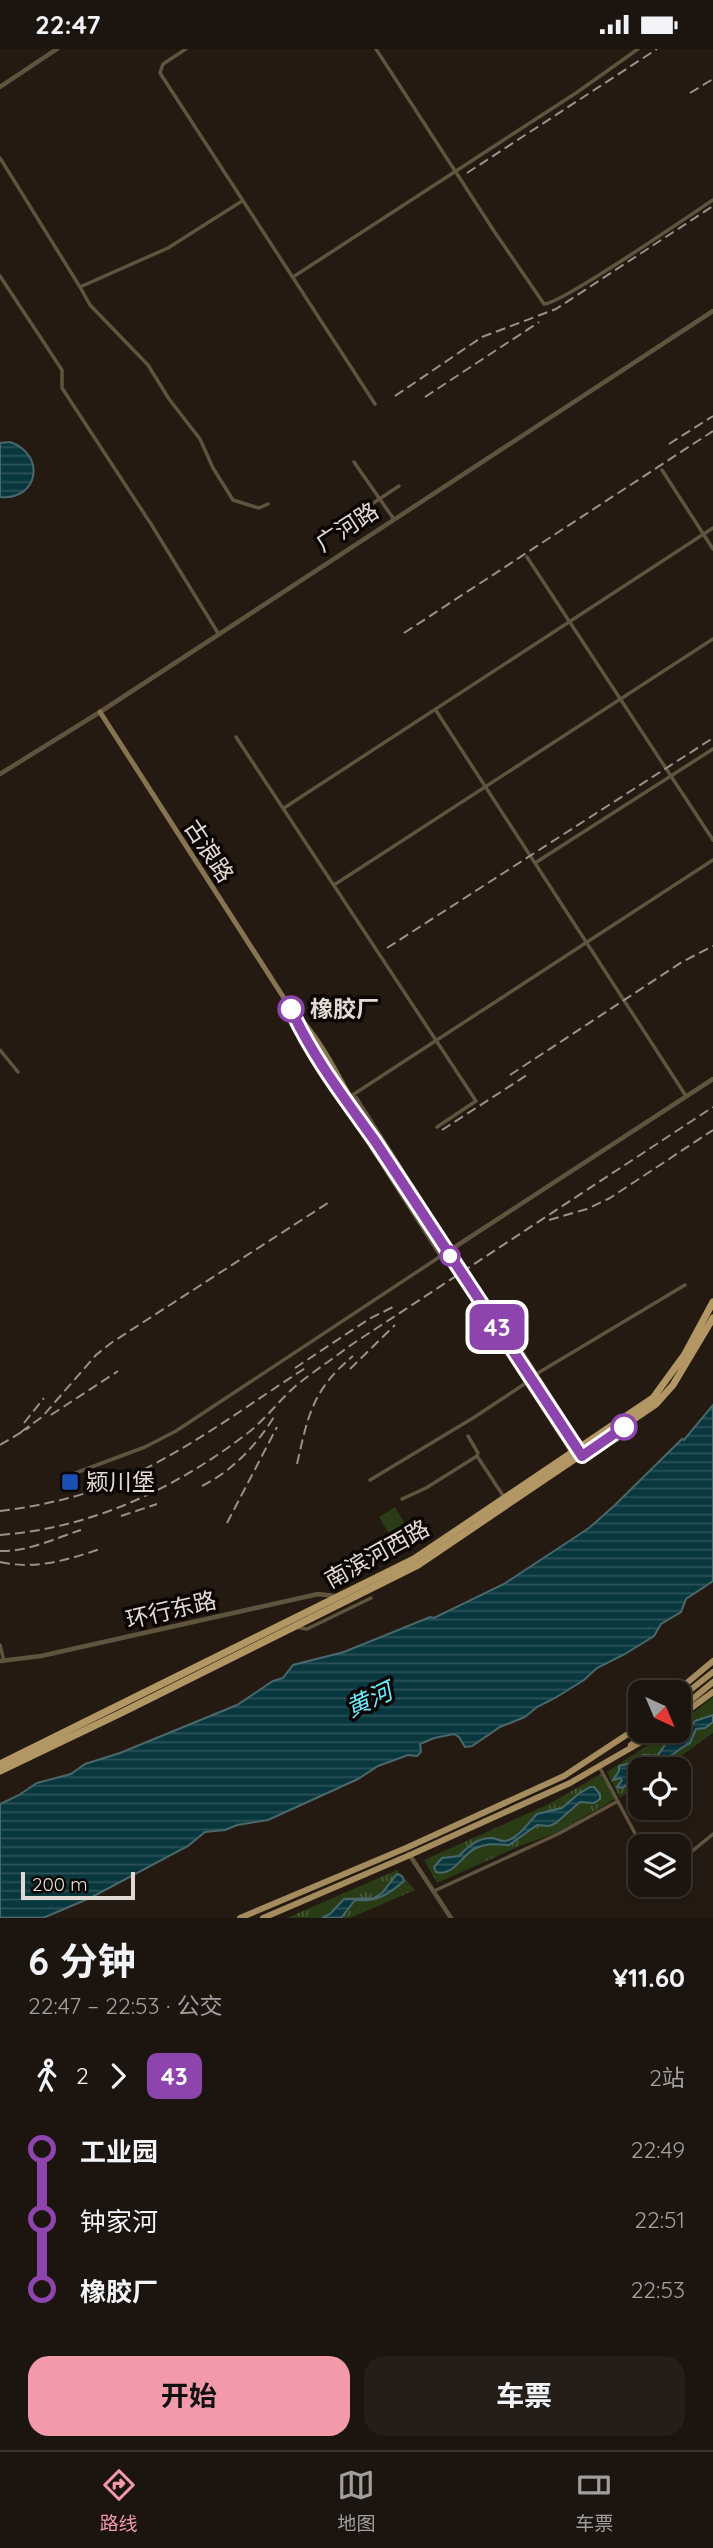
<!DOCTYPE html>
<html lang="zh">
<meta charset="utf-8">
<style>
:root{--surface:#1c140e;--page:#251d17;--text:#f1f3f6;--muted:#a09e9e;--line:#3a332e;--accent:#f39aaa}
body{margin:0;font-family:Quicksand,"Noto Sans SC",sans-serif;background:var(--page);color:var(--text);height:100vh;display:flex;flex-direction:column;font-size:26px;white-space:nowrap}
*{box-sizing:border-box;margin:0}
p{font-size:23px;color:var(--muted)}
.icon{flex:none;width:38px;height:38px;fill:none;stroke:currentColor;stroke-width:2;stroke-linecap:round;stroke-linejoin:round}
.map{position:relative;height:1869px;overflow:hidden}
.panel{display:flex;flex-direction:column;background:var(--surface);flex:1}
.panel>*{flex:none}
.badge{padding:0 14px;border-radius:10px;font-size:24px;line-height:46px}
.needle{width:46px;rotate:136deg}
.tools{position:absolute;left:628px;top:1631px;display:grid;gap:14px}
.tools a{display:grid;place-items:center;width:63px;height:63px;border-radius:14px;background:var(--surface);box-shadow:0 4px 10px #0003,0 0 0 2px var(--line);font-size:35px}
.scale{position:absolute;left:21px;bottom:18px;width:114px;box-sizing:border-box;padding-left:7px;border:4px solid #e1d9d4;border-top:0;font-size:19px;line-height:24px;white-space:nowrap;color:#e1d9d4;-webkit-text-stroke:5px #0b0604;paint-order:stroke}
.map>.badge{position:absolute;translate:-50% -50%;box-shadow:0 0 0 4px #fff}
.legs{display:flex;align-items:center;gap:10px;height:77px;padding:0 28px;font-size:23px}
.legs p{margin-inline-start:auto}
.head{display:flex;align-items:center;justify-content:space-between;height:119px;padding:0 28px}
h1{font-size:38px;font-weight:700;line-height:52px}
.action{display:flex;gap:14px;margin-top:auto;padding:14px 28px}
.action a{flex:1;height:80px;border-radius:21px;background:var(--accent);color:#111;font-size:28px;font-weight:700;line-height:80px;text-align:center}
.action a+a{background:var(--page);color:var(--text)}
ul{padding:0 28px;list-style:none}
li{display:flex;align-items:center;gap:24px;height:70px;font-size:26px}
li i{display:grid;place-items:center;width:10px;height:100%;margin:0 9px;background:currentColor}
li i::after{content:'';width:18px;height:18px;margin:-9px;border:5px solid;border-radius:50%;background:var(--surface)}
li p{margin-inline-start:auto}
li:first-child i{background:linear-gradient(#0000 50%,currentColor 0)}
li:last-child i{background:linear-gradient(currentColor 50%,#0000 0)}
.status{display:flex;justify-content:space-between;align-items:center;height:49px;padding:0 35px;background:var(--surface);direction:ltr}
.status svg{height:19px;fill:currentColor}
.menu{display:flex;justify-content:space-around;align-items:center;height:98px;border-top:2px solid var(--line);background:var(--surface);font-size:19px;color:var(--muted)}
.menu a{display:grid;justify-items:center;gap:4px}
.menu .active{color:var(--accent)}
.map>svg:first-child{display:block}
</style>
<div class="status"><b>22:47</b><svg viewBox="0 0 49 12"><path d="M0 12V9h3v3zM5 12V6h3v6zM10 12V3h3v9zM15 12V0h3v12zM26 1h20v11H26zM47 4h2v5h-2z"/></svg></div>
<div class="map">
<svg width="713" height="1869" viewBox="0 0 713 1869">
<defs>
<pattern id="park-tufts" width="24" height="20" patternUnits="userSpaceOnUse" patternTransform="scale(1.75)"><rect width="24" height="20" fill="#293c16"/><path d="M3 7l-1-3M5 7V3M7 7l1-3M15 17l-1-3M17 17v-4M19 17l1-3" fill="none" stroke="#485837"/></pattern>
<pattern id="water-rules" width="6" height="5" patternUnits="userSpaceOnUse" patternTransform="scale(1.75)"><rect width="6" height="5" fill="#08373e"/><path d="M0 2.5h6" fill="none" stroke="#2c5359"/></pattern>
</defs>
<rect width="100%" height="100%" fill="#251a12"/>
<!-- park -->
<path fill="url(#park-tufts)" d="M 713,1648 L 713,1684 L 663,1720 L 640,1720 L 640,1735 L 620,1749 L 607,1723 L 669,1682 L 679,1682 L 679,1675 Z
M 601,1725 L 615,1750 L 556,1784 L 520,1797 L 437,1834 L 424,1811 L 549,1755 Z
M 397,1821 L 415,1841 L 350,1869 L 287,1869 Z"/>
<!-- garden -->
<path fill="#293c16" d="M 395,1458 L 410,1484 L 394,1493 L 379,1468 Z"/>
<!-- water -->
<path fill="url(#water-rules)" stroke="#49686b" stroke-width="2" d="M 10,393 C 47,406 38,452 0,448 L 0,394 Z
M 713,1356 L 713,1532 L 686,1550 L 681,1563 L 661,1575 L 654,1587 L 625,1605 L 597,1619 L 584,1631 L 555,1649 L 537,1658 L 525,1668 L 500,1678 L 472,1697 L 465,1698 L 459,1688 L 454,1685 L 434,1689 L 420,1695 L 421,1703 L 417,1707 L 408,1706 L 378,1717 L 358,1730 L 268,1771 L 237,1776 L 225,1781 L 205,1783 L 188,1797 L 90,1849 L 43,1869 L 0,1869 L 0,1755 L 19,1746 L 37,1734 L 71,1725 L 85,1715 L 120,1704 L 237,1656 L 273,1632 L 283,1629 L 293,1616 L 344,1603 L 430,1568 L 434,1569 L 504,1535 L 589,1479 L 614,1457 L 682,1390 L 684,1391 Z
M 713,1666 L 713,1673 L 705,1679 L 696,1680 L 690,1694 C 674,1702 670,1712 651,1713 L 646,1720 L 640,1720 L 638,1729 L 629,1733 L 623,1739 L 617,1738 L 622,1731 L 620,1729 L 613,1731 L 619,1722 L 619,1717 L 631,1714 L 643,1706 L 657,1707 C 667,1696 667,1684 685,1684 L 695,1672 Z
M 590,1738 L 594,1738 L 600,1745 L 600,1750 L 594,1754 L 580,1753 L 556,1774 L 549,1777 L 537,1776 L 509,1796 C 496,1796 489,1793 476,1799 C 462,1805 454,1828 436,1823 L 434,1818 L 442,1809 L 459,1807 C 467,1798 478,1788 492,1789 C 499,1790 502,1794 509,1791 C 521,1786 528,1774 537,1765 L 562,1759 L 577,1746 Z
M 397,1825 L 402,1827 L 404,1832 C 388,1846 376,1853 355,1851 L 341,1869 L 322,1869 L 330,1865 L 344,1850 L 374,1849 L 382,1844 Z"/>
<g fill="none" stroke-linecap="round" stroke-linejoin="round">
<!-- minor -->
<path stroke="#60543f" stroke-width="3.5" d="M 186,0 L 163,15 L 160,24 L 375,355
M 376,0 L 494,182 L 544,255 C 560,256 690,166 713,151
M 0,109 L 80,238 L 168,199 L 242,152
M 0,227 L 62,321 L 62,339 L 151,475 L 218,584
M 293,228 L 576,44 L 638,0
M 80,238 L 90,256 L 148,316 L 169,350 L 200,390 L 213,419 L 233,451 L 259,459 L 268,455
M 354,413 L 393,469
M 662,421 L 713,500
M 349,470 L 399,437
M 527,508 L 713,791
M 435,660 L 686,1047
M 236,688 L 476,1052 L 437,1078
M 284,759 L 713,479
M 535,814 L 713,700
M 334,836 L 713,590
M 0,1001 L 18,1023
M 351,1047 L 713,811
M 460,1232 L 571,1403
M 486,1262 L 493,1257 L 582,1396
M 538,1324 L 685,1236
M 468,1387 L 478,1404 L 477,1407
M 62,1429 L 145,1398 L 176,1382 L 441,1207
M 370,1431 L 473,1369 L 526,1334
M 402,1450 L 426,1439 L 477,1407 L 504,1448
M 295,1578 L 307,1580 L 371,1549
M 0,1596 L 4,1612
M 601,1721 L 638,1790 L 645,1797
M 679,1809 L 690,1804 L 713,1785
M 434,1842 L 558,1785 L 618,1752"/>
<!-- tertiary -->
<path stroke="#60543f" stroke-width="4.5" d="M 0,38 L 57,0
M 0,725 L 100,663 L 713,262
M 351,1047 L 356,1049 L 452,1200
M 345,1051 L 345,1057 L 441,1207 L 713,1030
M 0,1612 L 41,1607 L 318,1545 L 335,1547
M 409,1805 L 451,1869"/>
<!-- secondary -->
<path stroke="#877451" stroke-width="5" d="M 100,663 L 291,960 C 312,1007 345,1050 375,1092
M 293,962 C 321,989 339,1029 358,1062
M 540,1344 L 579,1402"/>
<!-- primary -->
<path stroke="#a58c5e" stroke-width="6" d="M 676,1643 L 713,1612
M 679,1650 L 713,1623
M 679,1661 L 713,1633
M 679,1668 L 713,1643
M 631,1696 L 651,1682
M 240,1869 L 406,1799 L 564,1727 L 640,1677
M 263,1869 L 410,1806 L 570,1734 L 660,1682"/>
<!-- trunk -->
<path stroke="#b29764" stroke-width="7" d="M 0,1715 L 414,1510 L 653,1349 L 685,1305 L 713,1253
M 0,1722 L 123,1663 L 418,1516 L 656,1355 L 673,1336 L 713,1269"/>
<!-- rail -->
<path stroke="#9a918b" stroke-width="2" stroke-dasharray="10 5" stroke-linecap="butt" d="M 690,44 L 713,30
M 467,124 L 657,0
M 395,347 L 482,288 L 556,260 L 713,157
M 425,348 L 539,273
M 669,395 L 713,367
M 404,584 L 713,382
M 387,899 L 713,689
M 510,1026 L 682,913 L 713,897
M 442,1081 L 527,1026
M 549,1171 L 587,1160 L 610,1149 L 713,1081
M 295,1319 L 369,1270 L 393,1258
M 350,1320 L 395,1276
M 51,1366 L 118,1322
M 24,1374 L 44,1349
M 21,1383 L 42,1368 L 96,1306 L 111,1294 L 331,1152
M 0,1396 L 30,1378
M 297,1415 C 308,1366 313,1340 353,1307
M 202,1437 C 233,1421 255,1398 274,1368
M 0,1462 C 40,1457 81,1448 119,1432 C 186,1403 246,1357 307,1318
M 121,1467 L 157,1455
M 227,1474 L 277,1378
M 0,1486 C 92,1479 177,1439 249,1383 C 269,1367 283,1346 303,1331 C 319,1319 335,1308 351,1296 L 713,1058
M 0,1502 C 27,1503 56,1489 81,1481
M 0,1513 C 35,1521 67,1511 100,1500"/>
<!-- secondary-bridge -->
<path stroke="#877451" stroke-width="5" d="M 375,1092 L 540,1344"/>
</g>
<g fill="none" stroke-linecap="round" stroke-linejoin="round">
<defs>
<path id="line-1" d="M 291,960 C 312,1007 345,1050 375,1092 L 582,1407 L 624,1378"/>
</defs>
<!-- line-1 casing -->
<use href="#line-1" stroke="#fff" stroke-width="16"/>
<!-- line-1 -->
<use href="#line-1" stroke="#8e44ad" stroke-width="10"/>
</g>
<!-- markers -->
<g fill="#fff" stroke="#8e44ad" stroke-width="3.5">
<circle cx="291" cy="960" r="12"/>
<circle cx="450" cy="1207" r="9"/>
<circle cx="624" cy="1378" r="12"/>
</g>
<rect fill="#1a4fb4" stroke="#0b0604" stroke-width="2.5" x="61" y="1424" width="18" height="18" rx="3.5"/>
<g text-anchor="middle" stroke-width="7" stroke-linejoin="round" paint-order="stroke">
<!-- street labels -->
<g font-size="23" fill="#e1d9d4" stroke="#0b0604">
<text transform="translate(347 478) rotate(-33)" y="8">广河路</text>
<text transform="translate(209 802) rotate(57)" y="8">古浪路</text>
<text transform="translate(377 1505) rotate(-29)" y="8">南滨河西路</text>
<text transform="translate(171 1561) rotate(-13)" y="8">环行东路</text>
</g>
<!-- stop labels -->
<g font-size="23" font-weight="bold" fill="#e1d9d4" stroke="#0b0604" text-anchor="start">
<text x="310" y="968">橡胶厂</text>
</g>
<!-- poi labels -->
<g font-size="23" fill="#e1d9d4" stroke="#0b0604" text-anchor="start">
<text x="86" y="1441">颍川堡</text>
</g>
<!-- water labels -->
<g font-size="24" font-style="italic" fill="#6de6fa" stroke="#0b0604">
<text transform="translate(369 1651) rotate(-25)" y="8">黄河</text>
</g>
</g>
</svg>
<div class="tools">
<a><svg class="needle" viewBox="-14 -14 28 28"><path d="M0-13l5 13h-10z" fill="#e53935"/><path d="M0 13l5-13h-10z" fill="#a09e9e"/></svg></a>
<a><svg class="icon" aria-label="locate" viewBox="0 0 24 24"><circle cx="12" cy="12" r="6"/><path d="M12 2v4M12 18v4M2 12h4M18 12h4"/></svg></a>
<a><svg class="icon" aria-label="layers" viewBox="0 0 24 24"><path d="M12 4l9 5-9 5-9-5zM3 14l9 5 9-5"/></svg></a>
</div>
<div class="scale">200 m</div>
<b class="badge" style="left:497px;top:1278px;background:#8e44ad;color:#fff">43</b>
</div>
<section class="panel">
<div class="head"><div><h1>6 分钟</h1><p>22:47 – 22:53 · 公交</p></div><b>¥11.60</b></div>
<div class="legs"><svg class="icon" aria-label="walk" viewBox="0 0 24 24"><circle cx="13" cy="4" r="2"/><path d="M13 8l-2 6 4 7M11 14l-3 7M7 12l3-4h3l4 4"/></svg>2<svg class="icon" aria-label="forward" viewBox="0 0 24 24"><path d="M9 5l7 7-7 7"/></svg><b class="badge" style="background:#8e44ad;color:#fff">43</b><p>2站</p></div>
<ul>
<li><i style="color:#8e44ad"></i><b>工业园</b><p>22:49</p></li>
<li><i style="color:#8e44ad"></i><span>钟家河</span><p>22:51</p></li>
<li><i style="color:#8e44ad"></i><b>橡胶厂</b><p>22:53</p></li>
</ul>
<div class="action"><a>开始</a><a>车票</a></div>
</section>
<nav class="menu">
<a class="active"><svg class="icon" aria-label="directions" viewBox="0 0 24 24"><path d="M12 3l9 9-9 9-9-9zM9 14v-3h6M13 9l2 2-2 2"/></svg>路线</a>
<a><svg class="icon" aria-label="map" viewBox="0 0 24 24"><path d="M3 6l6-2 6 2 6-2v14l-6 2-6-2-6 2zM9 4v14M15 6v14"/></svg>地图</a>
<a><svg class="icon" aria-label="tickets" viewBox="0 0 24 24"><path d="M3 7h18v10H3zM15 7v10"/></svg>车票</a>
</nav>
